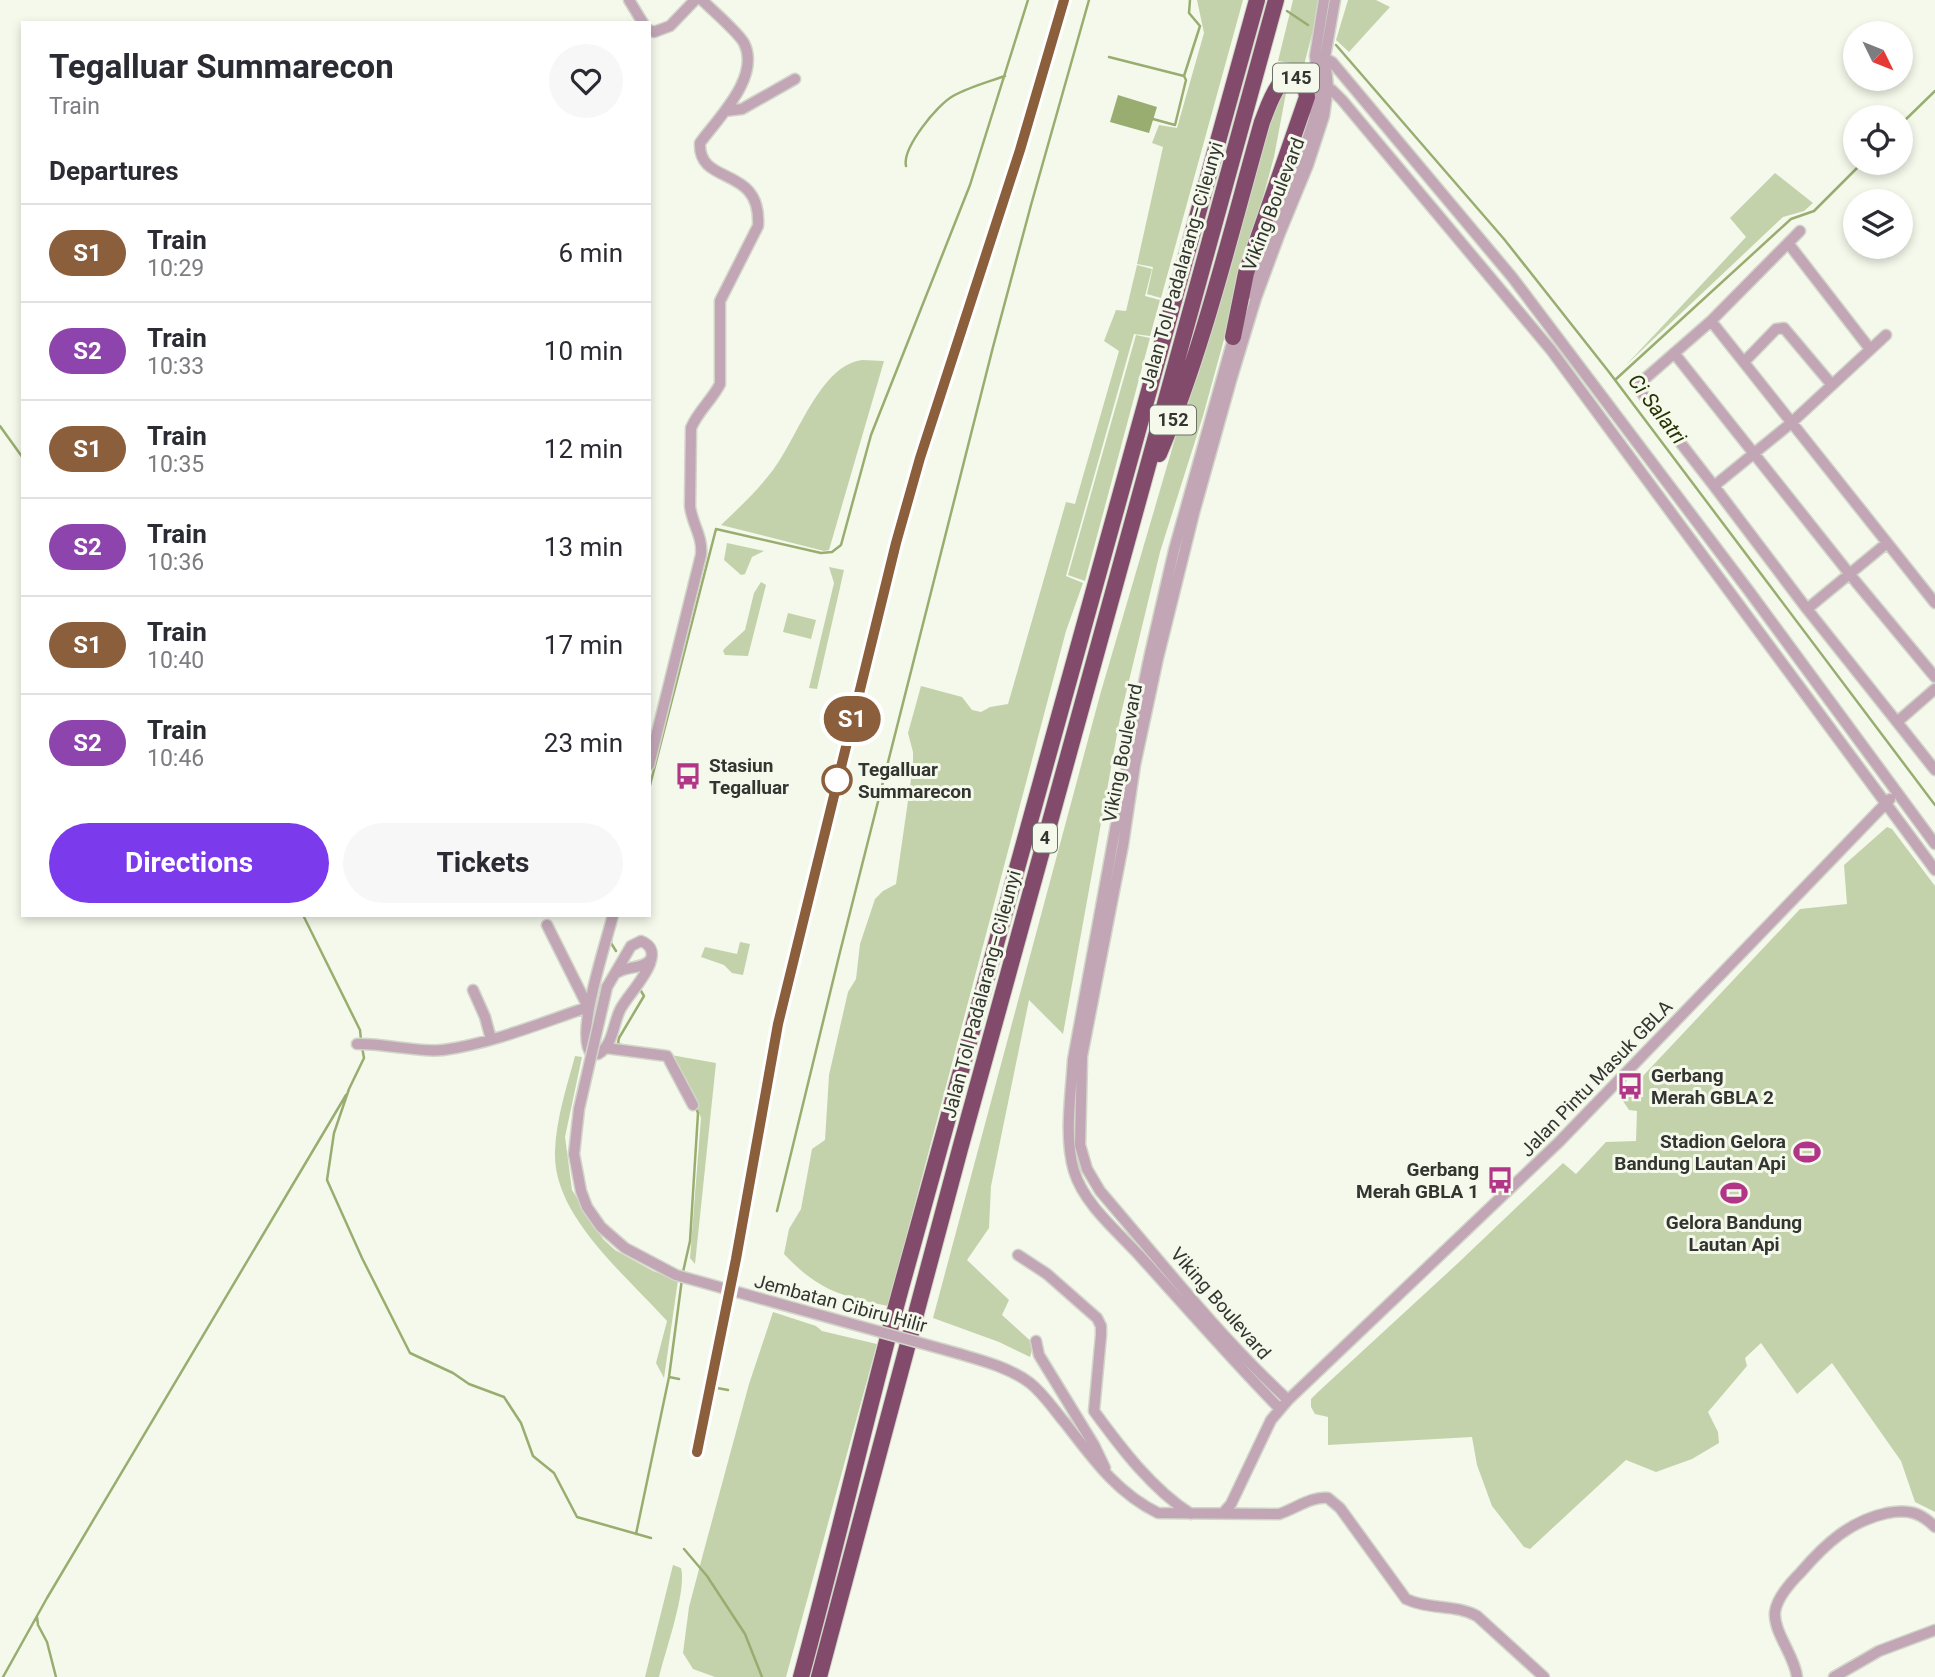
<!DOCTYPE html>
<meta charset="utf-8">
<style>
:root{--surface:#fff;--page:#f7f7f7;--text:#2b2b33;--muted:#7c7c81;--line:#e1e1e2;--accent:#7c3aed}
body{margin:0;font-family:Roboto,sans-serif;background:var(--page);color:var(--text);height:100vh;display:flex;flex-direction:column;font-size:26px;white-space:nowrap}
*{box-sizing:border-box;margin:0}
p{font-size:23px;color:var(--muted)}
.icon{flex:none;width:38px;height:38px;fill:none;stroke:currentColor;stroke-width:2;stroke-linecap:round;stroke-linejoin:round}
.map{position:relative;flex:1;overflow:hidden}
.details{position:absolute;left:21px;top:21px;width:630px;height:896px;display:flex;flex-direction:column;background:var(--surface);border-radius:0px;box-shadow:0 4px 10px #0003}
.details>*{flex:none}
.badge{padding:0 14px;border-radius:23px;font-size:24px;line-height:46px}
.needle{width:46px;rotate:133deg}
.tools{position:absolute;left:1843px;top:21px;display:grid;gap:14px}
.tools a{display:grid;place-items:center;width:70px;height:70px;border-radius:50%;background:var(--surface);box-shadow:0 4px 10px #0003;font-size:35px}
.map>.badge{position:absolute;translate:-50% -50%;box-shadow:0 0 0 4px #fff}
h2{padding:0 28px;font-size:26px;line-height:63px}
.round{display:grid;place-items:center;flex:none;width:74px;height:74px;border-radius:37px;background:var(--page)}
.overview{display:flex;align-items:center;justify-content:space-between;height:119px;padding:0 28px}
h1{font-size:33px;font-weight:700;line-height:52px}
.action{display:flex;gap:14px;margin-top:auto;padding:14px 28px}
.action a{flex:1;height:80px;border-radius:42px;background:var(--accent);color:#fff;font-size:28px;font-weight:700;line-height:80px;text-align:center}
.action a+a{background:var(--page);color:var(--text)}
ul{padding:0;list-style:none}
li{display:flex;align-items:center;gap:21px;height:98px;padding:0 28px;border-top:2px solid var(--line)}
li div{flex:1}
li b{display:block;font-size:26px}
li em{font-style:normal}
li .badge{min-width:77px;font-weight:700;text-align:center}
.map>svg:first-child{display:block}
</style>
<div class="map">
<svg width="1935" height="1677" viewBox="0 0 1935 1677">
<rect width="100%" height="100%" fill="#f4f9eb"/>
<!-- green -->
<path fill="#c4d2ab" d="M 1197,0 L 1243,0 L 1161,298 L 1147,294 L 1153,267 L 1137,264 L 1163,147 L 1152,143 L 1159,125 L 1177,128 L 1204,33 Z
M 1293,0 L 1321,0 L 1304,65 L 1278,61 Z
M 1348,0 L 1376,0 L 1390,7 L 1349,52 L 1336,40 Z
M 1281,93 L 1286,93 L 1274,157 L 1203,416 L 1160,552 L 1120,718 L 1063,1034 L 1029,1000 L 991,1186 L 989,1228 L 967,1260 L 1009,1300 L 1002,1315 L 1034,1344 L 1030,1357 L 999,1342 L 933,1318 L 1100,695 L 1271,111 Z
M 1775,173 L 1813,203 L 1804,211 L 1783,217 L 1626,365 L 1746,237 L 1730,218 Z
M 1137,265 L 1152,269 L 1145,296 L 1160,300 L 1150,336 L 1134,334 L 1066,576 L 1083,583 L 1066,631 L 888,1306 C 840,1296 818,1290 784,1254 L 789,1229 L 801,1209 L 812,1149 L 825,1140 L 829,1075 L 848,992 L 856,979 L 860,944 L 875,899 L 883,891 L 896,884 L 913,766 L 913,752 L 908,733 L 921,686 L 962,697 L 972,710 L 981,712 L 990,707 L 1008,704 L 1066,502 L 1075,504 L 1119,351 L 1104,341 L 1116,310 L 1126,311 Z
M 1136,335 L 1150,338 L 1085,581 L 1068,575 Z
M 862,360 L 884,361 L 829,550 L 824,551 L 721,525 C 739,508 758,490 773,470 C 797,439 820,365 862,360 Z
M 727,543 L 764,551 L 752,557 L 745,574 L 741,575 L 724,560 Z
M 829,567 L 844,570 L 817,689 L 809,688 L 834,583 Z
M 761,582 L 766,585 L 748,656 L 725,655 L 723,651 L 725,648 L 745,630 L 754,593 Z
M 788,613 L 816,620 L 811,639 L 783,632 Z
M 1887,827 L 1892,829 L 1935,886 L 1935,1512 L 1915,1502 L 1901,1461 L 1832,1363 L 1797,1394 L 1761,1343 L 1745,1358 L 1747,1366 L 1708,1412 L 1718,1432 L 1719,1443 L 1692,1459 L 1656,1472 L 1626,1460 L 1530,1549 L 1524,1547 L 1492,1506 L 1477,1465 L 1472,1437 L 1328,1445 L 1328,1417 L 1315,1414 L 1311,1407 L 1311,1399 L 1318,1392 L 1457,1264 L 1563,1163 L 1576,1174 L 1606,1142 L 1636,1141 L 1637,1111 L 1629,1110 L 1623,1101 L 1625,1095 L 1800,909 L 1847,904 L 1844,865 Z
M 740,942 L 750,944 L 743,975 L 732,973 L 724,965 L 701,957 L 705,947 L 737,954 Z
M 671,1055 L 716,1063 L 695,1264 L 690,1258 L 701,1118 L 696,1105 Z
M 575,1056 L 582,1057 L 565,1137 L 572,1190 L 603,1239 L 615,1250 L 653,1271 L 678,1280 L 664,1378 L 656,1363 L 667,1321 C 627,1276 552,1216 555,1151 C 556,1119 567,1086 575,1056 Z
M 773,1312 L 816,1326 L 822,1331 L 877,1344 L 786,1677 L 715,1677 L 693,1669 L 683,1653 L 689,1607 L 703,1554 L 749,1384 Z
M 673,1565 L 681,1568 C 687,1591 665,1652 659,1677 L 645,1677 Z"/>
<!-- water -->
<path fill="#99ad70" d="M 1118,95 L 1157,107 L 1149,133 L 1110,122 Z"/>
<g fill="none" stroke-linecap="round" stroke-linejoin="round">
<!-- stream -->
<path stroke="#99ad70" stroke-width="2.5" d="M 1287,11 L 1308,25
M 1336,45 L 1504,239 L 1609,372 L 1935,805
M 1109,57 L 1184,76 L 1200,26 L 1189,13 L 1190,0
M 1153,119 L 1175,125 L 1186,80 L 1184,76
M 1900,125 L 1935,91
M 906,166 C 902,148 937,105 953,96 C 969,87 988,82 1005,76
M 1615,380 L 1791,219 L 1814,211 L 1862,163
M 0,426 L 23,458
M 649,789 L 716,529 L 821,553 L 832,552 L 841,545 L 871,435 L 970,185 L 1028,0
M 303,915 L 360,1030 L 361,1040
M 611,938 L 611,943 L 616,951
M 622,1046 L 618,1043 L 619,1038 L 644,996 L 641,991
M 362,1047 L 364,1058 L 349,1089 L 334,1133 L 327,1180 L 362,1258 L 410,1353 L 453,1373 L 469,1384 L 504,1397 L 521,1423 L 533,1456 L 554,1473 L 577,1517 L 651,1538
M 777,1211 L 839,956 L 993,347 L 1031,205 L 1089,0
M 683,1272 L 690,1241 L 698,1113 L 695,1106
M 669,1377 L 679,1379
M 717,1388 L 728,1390
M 636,1534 L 669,1377 L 682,1279
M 684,1549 L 707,1576 L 745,1634 L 762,1677
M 37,1617 L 38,1625 L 47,1642 L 56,1677
M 3,1677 L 47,1598 L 346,1095"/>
<defs>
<path id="minor" d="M 629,0 L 643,23
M 649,30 L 654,32 L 670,26 L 695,0
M 1323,57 L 1332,62 L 1512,277 L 1749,591 L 1935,844
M 1325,87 L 1332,90 L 1342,100 L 1551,350 L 1935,870
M 725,111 L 742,109 L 795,79
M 1788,243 L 1870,349
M 1248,294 L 1301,159 L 1314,119 L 1319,86 L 1315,56 L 1324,0
M 1711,321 L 1935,603
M 1235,332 L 1174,550 L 1150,654 L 1129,754 L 1073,1060 C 1071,1095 1064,1137 1074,1171 C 1084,1204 1117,1231 1139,1255 C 1186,1307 1231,1359 1280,1409
M 1886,335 L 1790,424 L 1714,486 L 1807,609 L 1887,543
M 1674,353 L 1856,582 L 1935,677
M 1744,362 L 1776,329 L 1784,328 L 1832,385
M 1714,486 L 1638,388 L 1640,383 L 1711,321 L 1800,231
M 1807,609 L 1897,722 L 1935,689
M 1897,722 L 1935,770
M 649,765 L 701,555 C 703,536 692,524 690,506 L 691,428 C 698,411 712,400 720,384 L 720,301 L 758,226 C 762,164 698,187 700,143 C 718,118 761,77 744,43 C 738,32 712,10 702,0
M 618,972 C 629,966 643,969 651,959
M 607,987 L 631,946 L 641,941 C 672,953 627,994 620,1010 C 613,1024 613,1046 598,1054 L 591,1053 C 574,1037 607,940 613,915
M 473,990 L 485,1017 L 491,1039
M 357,1044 C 385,1043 419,1053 443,1050 C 493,1043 541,1023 588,1007 L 547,925
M 606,1048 L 667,1056 L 693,1105
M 1018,1255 L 1047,1274 L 1097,1318 L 1101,1326 L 1101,1335 L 1094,1411 C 1121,1448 1152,1489 1191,1514
M 1036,1341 L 1039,1355 L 1094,1445 L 1105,1468
M 960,1354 C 984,1361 1010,1368 1030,1383 C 1044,1394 1054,1410 1066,1424 C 1093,1459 1117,1493 1158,1513 L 1279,1514 C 1295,1509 1311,1496 1328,1498 L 1340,1508 L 1406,1599 C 1429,1610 1455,1604 1477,1616 L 1544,1677
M 1288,1400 C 1219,1336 1161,1262 1100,1191 L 1087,1169 L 1080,1145 L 1082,1056 L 1123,845 L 1135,765 L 1158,658 L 1194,513 L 1232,377 L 1256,298 L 1280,233 L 1308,165 L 1324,116 L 1328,87 L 1325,57 L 1335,0
M 1224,1512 L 1231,1504 L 1271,1420 L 1288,1400 L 1559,1142 L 1890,799
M 1797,1677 C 1795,1656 1773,1632 1775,1612 C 1777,1597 1791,1582 1801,1572 C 1825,1544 1850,1521 1887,1513 C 1908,1509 1920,1512 1935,1527
M 1834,1677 L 1879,1651 L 1935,1630"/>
<path id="highway" d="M 1159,454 C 1203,350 1231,231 1262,122 C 1269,105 1282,59 1305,85 L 1307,97 L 1246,273 L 1233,337
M 801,1677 C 836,1548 866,1417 901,1288 C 1017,858 1137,429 1257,0
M 819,1677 L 960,1149 L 1276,0"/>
</defs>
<!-- minor casing -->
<use href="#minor" stroke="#d1d6c9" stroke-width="13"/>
<!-- highway casing -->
<use href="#highway" stroke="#d1d6c9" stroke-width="18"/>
<!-- minor -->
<use href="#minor" stroke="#c2a6b6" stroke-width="10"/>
<!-- highway -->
<use href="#highway" stroke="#824b6c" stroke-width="16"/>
<defs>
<path id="rail" d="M 697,1452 L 736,1259 L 778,1024 L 896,543 C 946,361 1016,184 1064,0"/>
</defs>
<!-- rail casing -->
<use href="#rail" stroke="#646760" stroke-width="5"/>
<!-- rail -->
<use href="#rail" stroke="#f4f9eb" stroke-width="2.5" stroke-dasharray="8" stroke-linecap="butt"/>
<defs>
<path id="minor-bridge" d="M 607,987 L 579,1109 L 574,1154 L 581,1191 L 587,1207 L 601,1227 L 625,1248 L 676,1275 L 960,1354"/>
</defs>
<!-- minor-bridge casing -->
<use href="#minor-bridge" stroke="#d1d6c9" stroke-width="13" stroke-linecap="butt"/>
<!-- minor-bridge -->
<use href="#minor-bridge" stroke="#c2a6b6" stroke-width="10"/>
</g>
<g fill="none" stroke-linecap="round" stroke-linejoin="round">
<defs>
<path id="line" d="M 697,1452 L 736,1259 L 778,1024 L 896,543 L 920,458 L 1020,150 L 1064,0"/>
</defs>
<!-- line casing -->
<use href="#line" stroke="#fff" stroke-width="16"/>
<!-- line -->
<use href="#line" stroke="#8b5e3c" stroke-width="10"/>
</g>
<!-- icons -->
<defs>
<symbol id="bus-bare" viewBox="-9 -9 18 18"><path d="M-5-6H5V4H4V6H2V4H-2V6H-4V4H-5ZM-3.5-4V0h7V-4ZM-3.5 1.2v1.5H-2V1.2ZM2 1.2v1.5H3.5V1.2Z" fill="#b13688" stroke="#f4f9eb" stroke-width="2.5" paint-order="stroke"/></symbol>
<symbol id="stadium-bare" viewBox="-9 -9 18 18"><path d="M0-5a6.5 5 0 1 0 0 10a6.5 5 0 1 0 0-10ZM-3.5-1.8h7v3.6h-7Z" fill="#b13688" stroke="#f4f9eb" stroke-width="2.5" paint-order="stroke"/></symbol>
</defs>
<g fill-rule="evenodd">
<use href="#bus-bare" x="669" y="757" width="38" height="38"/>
<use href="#bus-bare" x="1611" y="1067" width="38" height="38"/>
<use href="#stadium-bare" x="1788" y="1133" width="38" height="38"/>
<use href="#bus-bare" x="1481" y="1161" width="38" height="38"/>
<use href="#stadium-bare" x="1715" y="1174" width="38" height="38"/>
</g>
<!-- markers -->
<circle fill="#fff" stroke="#8b5e3c" stroke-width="3.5" cx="837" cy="780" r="14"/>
<g text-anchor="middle" stroke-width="6" stroke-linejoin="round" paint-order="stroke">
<!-- shield labels -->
<g fill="#f4f9eb" stroke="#6d7068" stroke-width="2">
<rect x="1273" y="63.5" width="46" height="29" rx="5"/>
<rect x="1150" y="405.5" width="46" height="29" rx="5"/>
<rect x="1033" y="823.5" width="24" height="29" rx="5"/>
</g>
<g font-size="18" font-weight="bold" fill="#333530">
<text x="1296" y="84">145</text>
<text x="1173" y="426">152</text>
<text x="1045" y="844">4</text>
</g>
<!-- street labels -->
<g font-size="19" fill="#333530" stroke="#f4f9eb">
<text transform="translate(1273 204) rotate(-69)" y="7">Viking Boulevard</text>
<text transform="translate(1181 265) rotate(-74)" y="7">Jalan Tol Padalarang–Cileunyi</text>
<text transform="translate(1122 753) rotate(-79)" y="7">Viking Boulevard</text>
<text transform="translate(981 994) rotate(-75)" y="7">Jalan Tol Padalarang–Cileunyi</text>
<text transform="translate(1596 1078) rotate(-46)" y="7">Jalan Pintu Masuk GBLA</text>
<text transform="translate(841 1303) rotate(15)" y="7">Jembatan Cibiru Hilir</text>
<text transform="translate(1221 1303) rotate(49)" y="7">Viking Boulevard</text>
</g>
<!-- poi labels -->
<g font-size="19" font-weight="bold" fill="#333530" stroke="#f4f9eb" text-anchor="start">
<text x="709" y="772">Stasiun<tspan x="709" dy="22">Tegalluar</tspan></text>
<text x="1651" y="1082">Gerbang<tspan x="1651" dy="22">Merah GBLA 2</tspan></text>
<text x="1786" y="1148" text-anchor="end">Stadion Gelora<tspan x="1786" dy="22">Bandung Lautan Api</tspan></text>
<text x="1479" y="1176" text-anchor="end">Gerbang<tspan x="1479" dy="22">Merah GBLA 1</tspan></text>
<text x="1734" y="1229" text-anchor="middle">Gelora Bandung<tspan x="1734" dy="22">Lautan Api</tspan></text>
</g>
<!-- stop labels -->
<g font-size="19" font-weight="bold" fill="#333530" stroke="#f4f9eb" text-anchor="start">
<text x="858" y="776">Tegalluar<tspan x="858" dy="22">Summarecon</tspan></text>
</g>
<!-- water labels -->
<g font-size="21" font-style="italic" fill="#263202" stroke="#f4f9eb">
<text transform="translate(1657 409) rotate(53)" y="7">Ci Salatri</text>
</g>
</g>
</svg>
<div class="tools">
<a><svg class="needle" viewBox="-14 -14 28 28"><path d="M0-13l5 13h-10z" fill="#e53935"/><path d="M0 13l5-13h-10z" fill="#7c7c81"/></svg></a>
<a><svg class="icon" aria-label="locate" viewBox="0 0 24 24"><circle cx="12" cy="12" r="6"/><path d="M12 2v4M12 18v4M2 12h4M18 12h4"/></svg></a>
<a><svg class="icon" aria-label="layers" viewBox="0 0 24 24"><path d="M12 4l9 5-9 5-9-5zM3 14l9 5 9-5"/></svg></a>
</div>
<b class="badge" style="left:852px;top:719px;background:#8b5e3c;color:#fff">S1</b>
<section class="details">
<div class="overview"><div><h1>Tegalluar Summarecon</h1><p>Train</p></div><a class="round"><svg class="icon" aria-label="heart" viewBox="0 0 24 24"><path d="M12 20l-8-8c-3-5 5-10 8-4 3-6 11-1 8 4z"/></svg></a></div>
<h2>Departures</h2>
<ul>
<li><span class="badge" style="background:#8b5e3c;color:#fff">S1</span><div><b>Train</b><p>10:29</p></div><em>6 min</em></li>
<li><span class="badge" style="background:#8e44ad;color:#fff">S2</span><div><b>Train</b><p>10:33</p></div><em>10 min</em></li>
<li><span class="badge" style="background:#8b5e3c;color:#fff">S1</span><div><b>Train</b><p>10:35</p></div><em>12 min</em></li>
<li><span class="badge" style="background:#8e44ad;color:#fff">S2</span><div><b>Train</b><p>10:36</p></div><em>13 min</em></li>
<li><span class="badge" style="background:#8b5e3c;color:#fff">S1</span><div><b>Train</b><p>10:40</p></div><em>17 min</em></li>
<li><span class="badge" style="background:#8e44ad;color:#fff">S2</span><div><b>Train</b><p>10:46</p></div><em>23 min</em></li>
</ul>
<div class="action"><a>Directions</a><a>Tickets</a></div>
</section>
</div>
